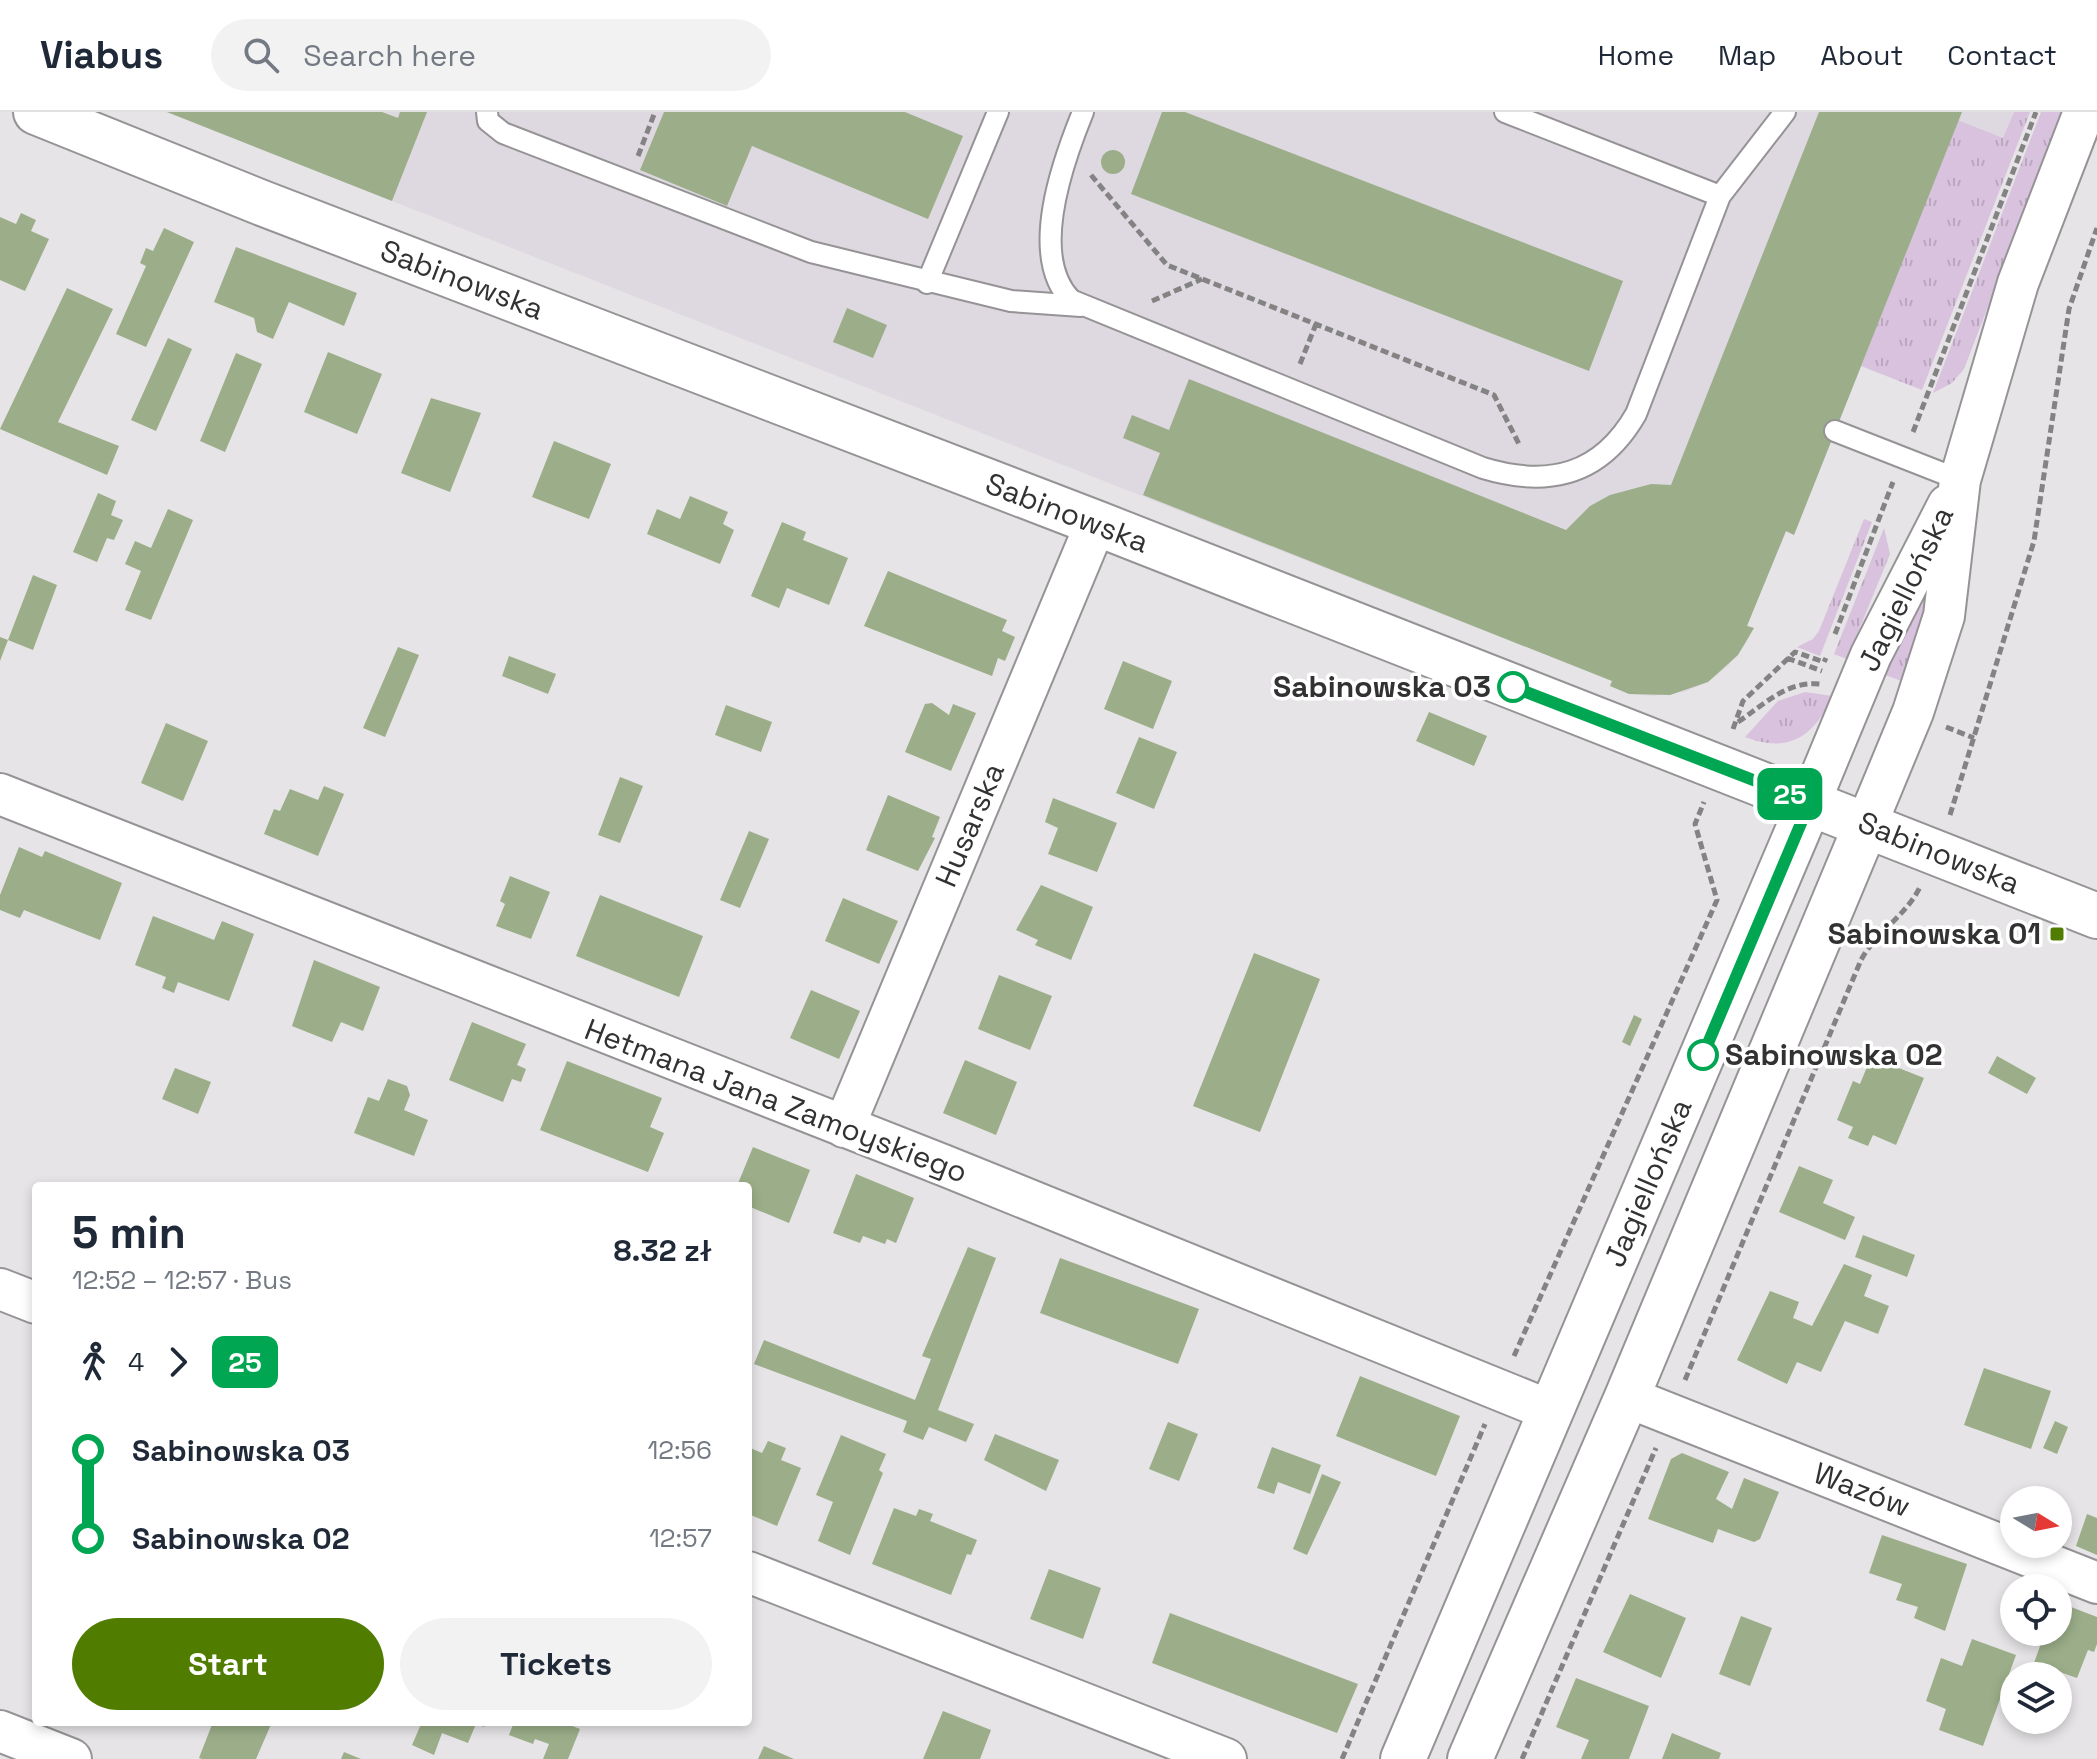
<!DOCTYPE html>
<meta charset="utf-8">
<style>
:root{--surface:#fff;--page:#f2f2f3;--text:#1f2937;--muted:#747a83;--line:#e0e1e3;--accent:#507c00}
body{margin:0;font-family:"Space Grotesk",sans-serif;background:var(--page);color:var(--text);height:100vh;display:flex;flex-direction:column;font-size:30px;white-space:nowrap}
*{box-sizing:border-box;margin:0}
p{font-size:26px;color:var(--muted)}
.icon{flex:none;width:44px;height:44px;fill:none;stroke:currentColor;stroke-width:2;stroke-linecap:round;stroke-linejoin:round}
.map{position:relative;flex:1;overflow:hidden}
.details{position:absolute;left:32px;top:1070px;width:720px;height:544px;display:flex;flex-direction:column;background:var(--surface);border-radius:8px;box-shadow:0 4px 12px #0003}
.details>*{flex:none}
.badge{padding:0 16px;border-radius:12px;font-size:28px;line-height:52px}
.needle{width:52px;rotate:100deg}
.fabs{position:absolute;left:2000px;top:1374px;display:grid;gap:16px}
.fabs a{display:grid;place-items:center;width:72px;height:72px;border-radius:50%;background:var(--surface);box-shadow:0 4px 12px #0003;font-size:40px}
.map>.badge{position:absolute;translate:-50% -50%;box-shadow:0 0 0 4px #fff}
.legs{display:flex;align-items:center;gap:12px;height:88px;padding:0 40px;font-size:26px}
.legs p{margin-inline-start:auto}
.head{display:flex;align-items:center;justify-content:space-between;height:136px;padding:0 40px}
h1{font-size:44px;font-weight:800;line-height:60px}
.action{display:flex;gap:16px;margin-top:auto;padding:16px 40px}
.action a{flex:1;height:92px;border-radius:48px;background:var(--accent);color:#fff;font-size:32px;font-weight:800;line-height:92px;text-align:center}
.action a+a{background:var(--page);color:var(--text)}
ul{padding:0 40px;list-style:none}
li{display:flex;align-items:center;gap:28px;height:88px;font-size:30px}
li i{display:grid;place-items:center;width:12px;height:100%;margin:0 10px;background:currentColor}
li i::after{content:'';width:20px;height:20px;margin:-10px;border:6px solid;border-radius:50%;background:var(--surface)}
li p{margin-inline-start:auto}
li:first-child i{background:linear-gradient(#0000 50%,currentColor 0)}
li:last-child i{background:linear-gradient(currentColor 50%,#0000 0)}
header{display:flex;align-items:center;gap:48px;box-sizing:border-box;height:112px;padding:0 40px;background:var(--surface);border-bottom:2px solid var(--line)}
header strong{font-size:38px}
nav{display:flex;gap:44px;margin-inline-start:auto;font-size:28px}
.search{width:560px;height:72px;background:var(--page);display:flex;align-items:center;gap:20px;box-sizing:border-box;padding:0 28px;border-radius:44px;color:var(--muted);font-size:30px}
.map>svg:first-child{display:block}
</style>
<header>
<strong>Viabus</strong>
<div class="search"><svg class="icon" aria-label="search" viewBox="0 0 24 24"><circle cx="10" cy="10" r="6"/><path d="M15 15l6 6"/></svg>Search here</div>
<nav><a>Home</a><a>Map</a><a>About</a><a>Contact</a></nav>
</header>
<div class="map">
<svg width="2097" height="1647" viewBox="0 0 2097 1647">
<defs>
<pattern id="grass-tufts" width="24" height="20" patternUnits="userSpaceOnUse" patternTransform="scale(2)"><rect width="24" height="20" fill="#d8c2de"/><path d="M3 7l-1-3M5 7V3M7 7l1-3M15 17l-1-3M17 17v-4M19 17l1-3" fill="none" stroke="#baa7bf"/></pattern>
</defs>
<rect width="100%" height="100%" fill="#e6e4e6"/>
<!-- built -->
<path fill="#ded8e0" d="M 166,0 L 2014,0 L 2003,26 L 1959,8 L 1794,423 L 1786,420 L 1747,513 L 1754,516 L 1746,531 L 1728,554 L 1708,570 L 1684,580 L 1652,584 L 1629,582 L 1610,574 L 1612,569 Z"/>
<!-- grass -->
<path fill="url(#grass-tufts)" d="M 2014,0 L 2030,0 L 1922,278 L 1861,254 L 1958,8 L 2003,26 Z
M 2041,0 L 2063,0 L 1964,257 L 1952,271 L 1933,281 Z
M 1864,407 L 1872,410 L 1820,544 L 1797,535 L 1813,527 L 1819,519 Z
M 1884,416 L 1890,442 L 1847,547 L 1834,542 Z
M 1939,455 L 1904,570 L 1885,563 L 1929,456 Z
M 1805,580 L 1832,584 C 1815,624 1789,642 1745,625 L 1778,589 Z"/>
<!-- building -->
<path fill="#9bae89" d="M 167,0 L 382,0 L 398,6 L 400,0 L 427,0 L 392,89 Z
M 664,0 L 905,0 L 963,24 L 928,107 L 752,34 L 727,94 L 640,58 Z
M 1162,0 L 1185,0 L 1623,169 L 1589,259 L 1131,82 Z
M 1819,0 L 1962,0 L 1794,423 L 1786,419 L 1747,514 L 1754,516 L 1738,543 L 1708,570 L 1670,583 L 1629,582 L 1610,574 L 1612,569 L 1143,383 L 1160,341 L 1123,326 L 1132,303 L 1169,318 L 1189,267 L 1566,418 L 1590,394 L 1610,383 L 1651,372 L 1671,373 Z
M1101 50a12 12 0 1 1 24 0a12 12 0 1 1-24 0Z
M 21,101 L 36,108 L 31,119 L 49,127 L 25,179 L 0,168 L 0,105 L 16,112 Z
M 164,116 L 194,130 L 146,235 L 116,222 L 146,154 L 140,151 L 146,136 L 153,139 Z
M 236,135 L 357,181 L 344,214 L 289,190 L 273,227 L 257,220 L 254,206 L 214,190 Z
M 67,176 L 113,197 L 58,310 L 119,334 L 107,363 L 0,317 Z
M 847,196 L 887,213 L 873,246 L 833,230 Z
M 168,226 L 192,237 L 156,319 L 131,308 Z
M 328,240 L 382,262 L 357,322 L 304,300 Z
M 236,241 L 262,252 L 225,340 L 200,329 Z
M 431,286 L 481,301 L 450,380 L 401,361 Z
M 554,329 L 611,352 L 589,407 L 532,385 Z
M 98,381 L 116,389 L 111,403 L 123,408 L 114,428 L 107,426 L 97,450 L 73,440 Z
M 690,384 L 728,400 L 723,412 L 734,418 L 720,452 L 647,422 L 657,397 L 680,407 Z
M 168,397 L 193,408 L 151,508 L 125,498 L 141,459 L 125,452 L 135,429 L 151,436 Z
M 782,410 L 806,420 L 803,428 L 848,446 L 829,493 L 787,476 L 779,496 L 751,484 Z
M 888,459 L 1007,508 L 1002,519 L 1015,525 L 1005,549 L 998,546 L 992,564 L 864,514 Z
M 33,463 L 57,473 L 33,538 L 8,528 Z
M 0,525 L 8,528 L 0,549 Z
M 398,535 L 419,543 L 385,625 L 363,616 Z
M 509,544 L 556,562 L 548,582 L 502,564 Z
M 1123,549 L 1172,569 L 1153,617 L 1104,597 Z
M 932,591 L 949,603 L 953,592 L 976,601 L 951,659 L 905,640 L 925,592 Z
M 726,593 L 772,610 L 761,640 L 715,623 Z
M 1429,600 L 1487,624 L 1474,654 L 1416,629 Z
M 166,611 L 208,629 L 183,689 L 141,671 Z
M 1139,625 L 1177,640 L 1154,697 L 1116,681 Z
M 620,665 L 643,674 L 620,731 L 598,723 Z
M 324,674 L 344,682 L 318,744 L 264,722 L 274,697 L 280,699 L 290,677 L 318,688 Z
M 888,683 L 940,705 L 932,725 L 935,726 L 918,759 L 866,738 Z
M 1053,686 L 1117,711 L 1097,760 L 1048,742 L 1058,716 L 1045,710 Z
M 749,719 L 769,727 L 740,796 L 720,788 Z
M 19,735 L 42,745 L 45,739 L 122,771 L 100,828 L 24,798 L 20,806 L 0,798 L 0,783 Z
M 510,764 L 550,780 L 531,827 L 496,814 L 505,792 L 500,789 Z
M 1041,773 L 1093,795 L 1071,848 L 1035,833 L 1038,828 L 1016,818 Z
M 600,783 L 703,824 L 679,885 L 576,844 Z
M 843,786 L 898,809 L 879,852 L 825,829 Z
M 153,804 L 214,828 L 222,809 L 254,822 L 229,889 L 178,870 L 174,881 L 162,876 L 166,865 L 135,853 Z
M 1254,841 L 1320,867 L 1260,1020 L 1193,994 Z
M 314,848 L 380,875 L 363,919 L 341,910 L 332,930 L 292,914 Z
M 999,863 L 1052,884 L 1030,938 L 978,917 Z
M 811,878 L 860,899 L 839,947 L 790,926 Z
M 1634,903 L 1642,907 L 1630,934 L 1622,930 Z
M 472,910 L 526,932 L 517,953 L 526,957 L 521,970 L 512,967 L 503,990 L 449,968 Z
M 1997,944 L 2036,966 L 2027,982 L 1988,961 Z
M 1871,945 L 1924,966 L 1896,1033 L 1873,1023 L 1868,1034 L 1848,1026 L 1853,1015 L 1837,1008 L 1853,969 L 1860,972 Z
M 965,948 L 1017,970 L 996,1023 L 943,1001 Z
M 567,949 L 662,986 L 650,1015 L 664,1021 L 648,1060 L 540,1018 Z
M 175,956 L 211,970 L 198,1002 L 162,987 Z
M 388,967 L 407,974 L 410,983 L 404,998 L 428,1008 L 414,1044 L 354,1021 L 368,985 L 379,989 Z
M 753,1035 L 810,1058 L 789,1111 L 748,1094 L 748,1074 L 737,1074 Z
M 1799,1054 L 1833,1068 L 1823,1091 L 1855,1105 L 1845,1128 L 1779,1100 Z
M 856,1062 L 914,1086 L 896,1131 L 887,1127 L 885,1132 L 863,1124 L 860,1131 L 833,1121 Z
M 1863,1123 L 1915,1143 L 1907,1165 L 1855,1145 Z
M 968,1135 L 996,1146 L 938,1298 L 974,1312 L 966,1330 L 929,1315 L 923,1328 L 903,1320 L 907,1309 L 754,1252 L 764,1228 L 915,1288 L 931,1247 L 922,1244 Z
M 1060,1146 L 1199,1197 L 1178,1252 L 1040,1201 Z
M 1844,1152 L 1872,1163 L 1864,1184 L 1889,1194 L 1878,1222 L 1845,1209 L 1821,1260 L 1797,1250 L 1787,1272 L 1737,1248 L 1770,1179 L 1799,1190 L 1793,1206 L 1812,1214 Z
M 1984,1256 L 2051,1279 L 2031,1337 L 1964,1313 Z
M 1360,1264 L 1460,1304 L 1436,1364 L 1336,1324 Z
M 2055,1309 L 2068,1315 L 2057,1342 L 2043,1336 Z
M 1168,1310 L 1198,1322 L 1179,1369 L 1149,1357 Z
M 995,1322 L 1059,1348 L 1046,1379 L 984,1348 Z
M 841,1323 L 886,1342 L 879,1358 L 883,1361 L 850,1443 L 818,1429 L 833,1390 L 816,1383 Z
M 768,1329 L 786,1336 L 781,1348 L 801,1356 L 777,1414 L 748,1402 L 748,1335 L 762,1341 Z
M 1272,1335 L 1321,1353 L 1310,1382 L 1278,1370 L 1274,1382 L 1257,1376 Z
M 1682,1341 L 1729,1360 L 1716,1387 L 1732,1397 L 1744,1366 L 1779,1380 L 1760,1427 L 1754,1430 L 1718,1417 L 1713,1431 L 1648,1407 L 1671,1347 Z
M 1322,1362 L 1341,1370 L 1307,1443 L 1293,1437 Z
M 894,1396 L 916,1404 L 919,1397 L 933,1402 L 930,1409 L 977,1428 L 971,1443 L 967,1442 L 951,1483 L 872,1452 Z
M 2087,1402 L 2097,1406 L 2097,1443 L 2076,1434 Z
M 1882,1423 L 1967,1452 L 1945,1519 L 1914,1506 L 1918,1495 L 1896,1488 L 1902,1472 L 1869,1461 Z
M 1049,1457 L 1101,1476 L 1083,1527 L 1030,1507 Z
M 1630,1482 L 1686,1506 L 1661,1566 L 1603,1540 Z
M 2058,1490 L 2097,1505 L 2097,1532 L 2094,1540 L 2088,1538 L 2077,1566 L 2034,1551 L 2045,1520 L 2058,1520 Z
M 1170,1501 L 1358,1572 L 1337,1621 L 1152,1551 Z
M 1741,1504 L 1772,1516 L 1750,1574 L 1719,1562 Z
M 1972,1527 L 2016,1543 L 1983,1634 L 1939,1618 L 1946,1597 L 1926,1589 L 1941,1546 L 1962,1554 Z
M 1576,1566 L 1649,1594 L 1629,1647 L 1581,1647 L 1589,1628 L 1556,1615 Z
M 943,1599 L 991,1618 L 980,1647 L 923,1647 Z
M 213,1610 L 272,1610 L 256,1647 L 202,1647 L 199,1646 Z
M 422,1610 L 487,1610 L 484,1615 L 476,1612 L 468,1631 L 442,1621 L 434,1643 L 412,1633 Z
M 514,1610 L 562,1610 L 580,1617 L 568,1647 L 543,1647 L 549,1632 L 535,1627 L 533,1632 L 509,1623 Z
M 1672,1621 L 1721,1641 L 1719,1647 L 1662,1647 Z
M 764,1634 L 794,1647 L 758,1647 Z
M 344,1640 L 361,1647 L 341,1647 Z"/>
<g fill="none" stroke-linecap="round" stroke-linejoin="round">
<defs>
<path id="lane" d="M 487,0 L 488,9 L 503,21 L 811,140 L 1011,189 L 1081,194
M 1083,0 C 1063,49 1028,144 1071,188 L 1483,356 C 1549,376 1601,363 1636,302 L 1720,84 L 1785,0
M 1505,0 L 1720,84
M 927,171 L 998,0
M 1835,319 L 1960,368"/>
<path id="street" d="M 0,682 L 943,1053 L 1551,1299
M 1810,690 L 1871,543 L 1948,393
M 1867,711 L 1913,600 L 1944,504 L 1960,368 L 2018,171 L 2084,0
M 844,1015 L 1096,411
M 0,1177 L 36,1191
M 1627,1285 L 2097,1471
M 748,1460 L 1226,1647
M 0,1619 L 71,1647"/>
<path id="secondary" d="M 36,0 L 262,91 L 1096,411 L 2097,804
M 1403,1647 L 1810,690
M 1470,1647 L 1627,1285 L 1867,711"/>
</defs>
<!-- lane casing -->
<use href="#lane" stroke="#959395" stroke-width="24"/>
<!-- street casing -->
<use href="#street" stroke="#959395" stroke-width="44"/>
<!-- secondary casing -->
<use href="#secondary" stroke="#959395" stroke-width="48"/>
<!-- path -->
<path stroke="#848384" stroke-width="5" stroke-dasharray="8 4" stroke-linecap="butt" d="M 638,44 L 655,0
M 1091,63 L 1167,153 L 1494,283 L 1520,334
M 1152,189 L 1202,167
M 1300,252 L 1316,212
M 1913,320 L 2036,0
M 1835,522 L 1893,370
M 1787,546 L 1822,559
M 1738,610 C 1765,592 1786,569 1820,572
M 1946,615 L 1974,626
M 1733,617 L 1743,589 L 1795,540 L 1824,550 L 1826,546
M 1950,703 L 2034,429 L 2069,197 L 2097,116
M 1514,1244 L 1717,788 L 1695,712 L 1704,690
M 1685,1268 L 1861,848 C 1876,820 1906,804 1920,775
M 1342,1647 L 1485,1312
M 1522,1647 L 1656,1336"/>
<!-- lane -->
<use href="#lane" stroke="#fff" stroke-width="20"/>
<!-- street -->
<use href="#street" stroke="#fff" stroke-width="40"/>
<!-- secondary -->
<use href="#secondary" stroke="#fff" stroke-width="44"/>
</g>
<g fill="none" stroke-linecap="round" stroke-linejoin="round">
<defs>
<path id="line-1" d="M 1513,575 L 1810,690 L 1703,943"/>
</defs>
<!-- line-1 casing -->
<use href="#line-1" stroke="#fff" stroke-width="18"/>
<!-- line-1 -->
<use href="#line-1" stroke="#00a651" stroke-width="12"/>
</g>
<!-- markers -->
<g fill="#fff" stroke="#00a651" stroke-width="4">
<circle cx="1513" cy="575" r="14"/>
<circle cx="1703" cy="943" r="14"/>
</g>
<rect fill="#507c00" stroke="#fff" stroke-width="3" x="2049" y="814" width="16" height="16" rx="4"/>
<g text-anchor="middle" stroke-width="7" stroke-linejoin="round" paint-order="stroke">
<!-- street labels -->
<g font-size="30" fill="#333233" stroke="#fff">
<text transform="translate(462 168) rotate(21)" y="10">Sabinowska</text>
<text transform="translate(1067 401) rotate(21)" y="10">Sabinowska</text>
<text transform="translate(1906 477) rotate(-64)" y="10">Jagiellońska</text>
<text transform="translate(970 713) rotate(-67)" y="10">Husarska</text>
<text transform="translate(1939 741) rotate(22)" y="10">Sabinowska</text>
<text transform="translate(776 989) rotate(21)" y="10">Hetmana Jana Zamoyskiego</text>
<text transform="translate(1648 1071) rotate(-67)" y="10">Jagiellońska</text>
<text transform="translate(1862 1378) rotate(21)" y="10">Wazów</text>
</g>
<!-- stop labels -->
<g font-size="30" font-weight="bold" fill="#333233" stroke="#fff" text-anchor="end">
<text x="1491" y="585">Sabinowska 03</text>
<text x="1725" y="953" text-anchor="start">Sabinowska 02</text>
</g>
<!-- poi labels -->
<g font-size="30" font-weight="bold" fill="#333233" stroke="#fff" text-anchor="end">
<text x="2041" y="832">Sabinowska 01</text>
</g>
</g>
</svg>
<div class="fabs">
<a><svg class="needle" viewBox="-14 -14 28 28"><path d="M0-13l5 13h-10z" fill="#e53935"/><path d="M0 13l5-13h-10z" fill="#747a83"/></svg></a>
<a><svg class="icon" aria-label="locate" viewBox="0 0 24 24"><circle cx="12" cy="12" r="6"/><path d="M12 2v4M12 18v4M2 12h4M18 12h4"/></svg></a>
<a><svg class="icon" aria-label="layers" viewBox="0 0 24 24"><path d="M12 4l9 5-9 5-9-5zM3 14l9 5 9-5"/></svg></a>
</div>
<b class="badge" style="left:1790px;top:682px;background:#00a651;color:#fff">25</b>
<section class="details">
<div class="head"><div><h1>5 min</h1><p>12:52 – 12:57 · Bus</p></div><b>8.32 zł</b></div>
<div class="legs"><svg class="icon" aria-label="walk" viewBox="0 0 24 24"><circle cx="13" cy="4" r="2"/><path d="M13 8l-2 6 4 7M11 14l-3 7M7 12l3-4h3l4 4"/></svg>4<svg class="icon" aria-label="forward" viewBox="0 0 24 24"><path d="M9 5l7 7-7 7"/></svg><b class="badge" style="background:#00a651;color:#fff">25</b></div>
<ul>
<li><i style="color:#00a651"></i><b>Sabinowska 03</b><p>12:56</p></li>
<li><i style="color:#00a651"></i><b>Sabinowska 02</b><p>12:57</p></li>
</ul>
<div class="action"><a>Start</a><a>Tickets</a></div>
</section>
</div>
